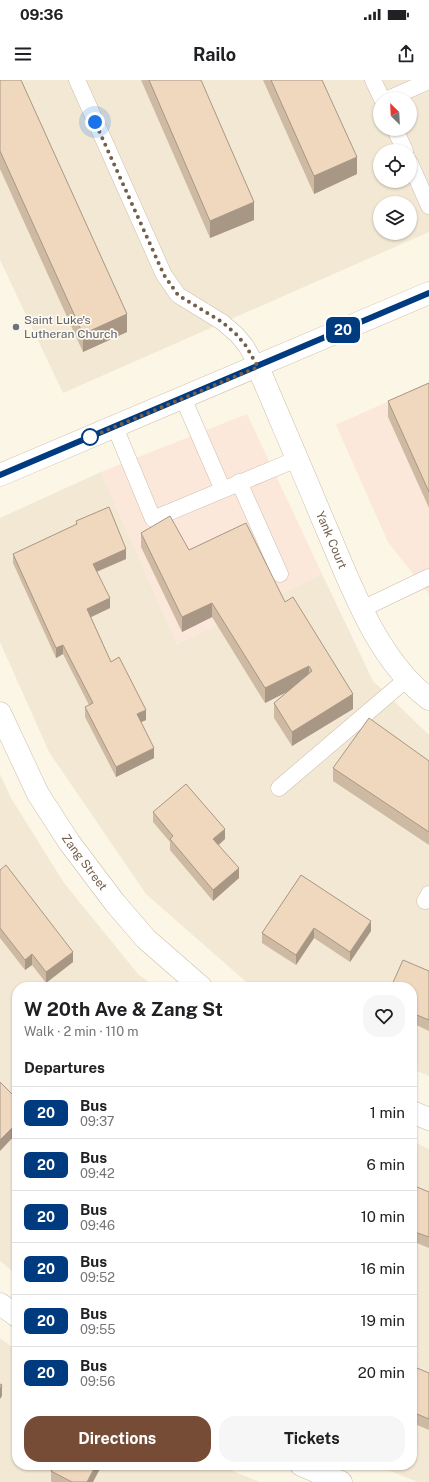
<!DOCTYPE html>
<meta charset="utf-8">
<style>
:root{--surface:#fff;--page:#f6f6f6;--text:#202124;--muted:#757577;--line:#e0e0e0;--accent:#774c37}
body{margin:0;font-family:"Public Sans",sans-serif;background:var(--page);color:var(--text);height:100vh;display:flex;flex-direction:column;font-size:15px;white-space:nowrap}
*{box-sizing:border-box;margin:0}
p{font-size:13px;color:var(--muted)}
.icon{flex:none;width:22px;height:22px;fill:none;stroke:currentColor;stroke-width:2;stroke-linecap:round;stroke-linejoin:round}
.map{position:relative;flex:1;overflow:hidden}
.drawer{position:absolute;left:12px;top:902px;width:405px;height:488px;display:flex;flex-direction:column;background:var(--surface);border-radius:16px;box-shadow:0 1px 3px #0004}
.drawer>*{flex:none}
.badge{padding:0 8px;border-radius:6px;font-size:14px;line-height:26px}
.needle{width:26px;rotate:336deg}
.controls{position:absolute;left:373px;top:12px;display:grid;gap:8px}
.controls a{display:grid;place-items:center;width:44px;height:44px;border-radius:50%;background:var(--surface);box-shadow:0 1px 3px #0004;font-size:20px}
.you{position:absolute;width:20px;height:20px;margin:-10px;border:3px solid #fff;border-radius:50%;background:#1a73e8;box-shadow:0 0 0 6px #1a73e833}
.map>.badge{position:absolute;translate:-50% -50%;box-shadow:0 0 0 2px #fff}
h2{padding:0 12px;font-size:15px;line-height:36px}
.round{display:grid;place-items:center;flex:none;width:42px;height:42px;border-radius:16px;background:var(--page)}
.overview{display:flex;align-items:center;justify-content:space-between;height:68px;padding:0 12px}
h1{font-size:19px;font-weight:700;line-height:30px}
.button{display:flex;gap:8px;margin-top:auto;padding:8px 12px}
.button a{flex:1;height:46px;border-radius:16px;background:var(--accent);color:#fff;font-size:16px;font-weight:700;line-height:46px;text-align:center}
.button a+a{background:var(--page);color:var(--text)}
ul{padding:0;list-style:none}
li{display:flex;align-items:center;gap:12px;height:52px;padding:0 12px;border-top:1px solid var(--line)}
li div{flex:1}
li b{display:block;font-size:15px}
li em{font-style:normal}
li .badge{min-width:44px;font-weight:700;text-align:center}
.status{display:flex;justify-content:space-between;align-items:center;height:28px;padding:0 20px;background:var(--surface);direction:ltr}
.status svg{height:11px;fill:currentColor}
header{display:flex;justify-content:space-between;align-items:center;height:52px;padding:0 12px;background:var(--surface);font-size:18px;font-weight:700}
.map>svg:first-child{display:block}
</style>
<div class="status"><b>09:36</b><svg viewBox="0 0 49 12"><path d="M0 12V9h3v3zM5 12V6h3v6zM10 12V3h3v9zM15 12V0h3v12zM26 1h20v11H26zM47 4h2v5h-2z"/></svg></div>
<header><svg class="icon" aria-label="menu" viewBox="0 0 24 24"><path d="M4 6h16M4 12h16M4 18h16"/></svg>Railo<svg class="icon" aria-label="share" viewBox="0 0 24 24"><path d="M12 15V3M7 8l5-5 5 5M5 13v7h14v-7"/></svg></header>
<div class="map">
<svg width="429" height="1402" viewBox="0 0 429 1402">
<rect width="100%" height="100%" fill="#fbf6e5"/>
<!-- residential -->
<path fill="#f3e8d4" fill-rule="evenodd" d="M 0,0 L 429,0 L 429,152 L 63,313 L 0,180 ZM 380,19 L 410,19 L 410,49 L 380,49 ZM 380,71 L 410,71 L 410,101 L 380,101 ZM 380,123 L 410,123 L 410,153 L 380,153 Z
M 101,392 L 177,564 L 322,494 L 373,601 L 429,655 L 429,996 L 412,989 L 412,907 L 252,907 L 146,814 L 49,672 L 0,562 L 0,438 Z
M 0,694 L 11,718 L 64,803 L 138,894 L 155,907 L 17,907 L 17,1195 L 0,1181 Z
M 412,1061 L 429,1069 L 429,1402 L 418,1402 L 375,1385 L 412,1385 Z
M 0,1258 L 17,1271 L 17,1385 L 218,1385 L 260,1402 L 0,1402 Z"/>
<!-- commercial -->
<path fill="#fbe8da" d="M 429,303 L 429,514 L 388,462 L 336,345 Z
M 247,334 L 322,494 L 177,564 L 101,392 Z"/>
<g fill="none" stroke-linecap="round" stroke-linejoin="round">
<defs>
<path id="lane" d="M 77,0 L 164,195 L 178,215 L 222,242 L 237,255 L 246,266 L 258,287
M 373,0 L 382,19
M 388,19 L 429,1
M 395,49 L 405,71
M 410,83 L 429,126
M 183,318 L 223,410
M 115,347 L 153,439 L 297,379
M 239,402 L 280,494
M 362,529 L 429,497
M 279,708 L 408,598
M 425,821 L 429,814"/>
<g id="street">
<path id="s1" d="M 258,287 C 279,337 301,387 322,438 C 349,499 374,577 429,619"/>
<path id="s2" d="M 0,633 L 38,714 L 69,762 L 115,823 L 146,859 L 201,907"/>
<path d="M 412,1032 L 429,1039"/>
<path d="M 0,1224 L 17,1236"/>
<path d="M 301,1385 L 341,1402"/>
</g>
<path id="secondary" d="M 0,395 L 429,213"/>
</defs>
<!-- lane casing -->
<use href="#lane" stroke="#cdbeac" stroke-width="17"/>
<!-- street casing -->
<use href="#street" stroke="#cdbeac" stroke-width="23"/>
<!-- secondary casing -->
<use href="#secondary" stroke="#d0bfa9" stroke-width="23"/>
<!-- lane -->
<use href="#lane" stroke="#fff" stroke-width="16"/>
<!-- street -->
<use href="#street" stroke="#fff" stroke-width="22"/>
<!-- secondary -->
<use href="#secondary" stroke="#fff" stroke-width="22"/>
</g>
<!-- wall -->
<path fill="#cebaa3" d="M 0,0 L 127,252 L 83,272 L 0,89 Z
M 141,0 L 201,0 L 254,140 L 210,158 Z
M 263,0 L 322,0 L 357,94 L 314,114 Z
M 429,303 L 429,428 L 388,337 L 388,321 Z
M 76,441 L 126,479 L 97,492 L 110,528 L 91,537 L 111,582 L 146,640 L 141,642 L 154,678 L 116,697 L 85,637 L 85,627 L 89,625 L 63,574 L 56,578 L 13,483 L 13,474 L 76,445 Z
M 141,453 L 189,470 L 285,522 L 353,629 L 292,666 L 274,638 L 274,623 L 288,611 L 265,623 L 212,537 L 182,552 L 141,467 Z
M 429,681 L 429,765 L 333,701 L 333,688 Z
M 153,732 L 225,759 L 219,765 L 239,798 L 213,821 L 170,770 L 170,762 L 153,742 Z
M 0,790 L 73,882 L 46,903 L 32,885 L 25,890 L 0,858 Z
M 301,795 L 371,851 L 350,882 L 314,858 L 296,885 L 262,863 L 262,853 Z
M 429,891 L 429,951 L 412,943 L 412,907 Z
M 412,1105 L 429,1112 L 429,1168 L 412,1161 Z
M 412,1286 L 429,1293 L 429,1350 L 412,1343 Z
M 51,1391 L 93,1402 L 52,1402 L 51,1401 Z"/>
<!-- shaded-wall -->
<path fill="#a89785" d="M 357,77 L 357,94 L 314,114 L 314,96 Z
M 254,122 L 254,140 L 210,158 L 210,141 Z
M 127,234 L 127,252 L 83,272 L 83,254 Z
M 126,469 L 126,479 L 93,493 L 93,484 Z
M 110,518 L 110,528 L 87,539 L 87,529 Z
M 212,523 L 212,537 L 182,552 L 182,537 Z
M 63,565 L 63,574 L 56,578 L 56,568 Z
M 309,586 L 309,601 L 265,623 L 265,608 Z
M 353,614 L 353,629 L 292,666 L 292,652 Z
M 146,630 L 146,640 L 137,644 L 137,634 Z
M 154,668 L 154,678 L 116,697 L 116,687 Z
M 225,749 L 225,759 L 213,769 L 213,759 Z
M 239,788 L 239,798 L 213,821 L 213,810 Z
M 371,841 L 371,851 L 350,882 L 350,872 Z
M 314,848 L 314,858 L 296,885 L 296,875 Z
M 73,872 L 73,882 L 46,903 L 46,892 Z
M 32,874 L 32,885 L 25,890 L 25,880 Z
M 17,1043 L 17,1053 L 0,1071 L 0,1060 Z
M 2,1305 L 2,1316 L 0,1319 L 0,1309 Z
M 96,1385 L 102,1385 L 93,1402 L 87,1402 Z"/>
<!-- building -->
<path fill="#f0d8be" stroke="#a89785" d="M 0,0 L 21,0 L 127,234 L 83,254 L 0,71 Z
M 149,0 L 201,0 L 254,122 L 210,141 Z
M 271,0 L 322,0 L 357,77 L 314,96 Z
M 429,303 L 429,412 L 388,321 Z
M 109,427 L 126,469 L 93,484 L 110,518 L 87,529 L 111,582 L 119,577 L 146,630 L 137,634 L 154,668 L 116,687 L 85,627 L 93,623 L 63,565 L 56,568 L 13,474 L 77,444 L 76,441 Z
M 170,436 L 189,470 L 246,443 L 285,522 L 293,517 L 353,614 L 292,652 L 274,623 L 312,591 L 309,586 L 265,608 L 212,523 L 182,537 L 141,453 Z
M 369,638 L 429,681 L 429,752 L 333,688 Z
M 186,704 L 225,749 L 213,759 L 239,788 L 213,810 L 170,759 L 173,756 L 153,732 Z
M 6,785 L 73,872 L 46,892 L 32,874 L 25,880 L 0,848 L 0,790 Z
M 301,795 L 371,841 L 350,872 L 314,848 L 296,875 L 262,853 Z
M 403,880 L 429,891 L 429,940 L 412,933 L 412,907 L 391,907 Z
M 0,1002 L 17,1019 L 17,1043 L 0,1060 Z
M 412,1105 L 429,1112 L 429,1157 L 412,1151 Z
M 412,1286 L 429,1293 L 429,1339 L 412,1332 Z
M 0,1304 L 2,1305 L 0,1309 Z
M 54,1385 L 96,1385 L 87,1402 L 72,1402 L 51,1391 Z"/>
<g fill="none" stroke-linecap="round" stroke-linejoin="round">
<defs>
<path id="line" d="M 0,395 L 429,213"/>
</defs>
<!-- line casing -->
<use href="#line" stroke="#fff" stroke-width="9"/>
<!-- line -->
<use href="#line" stroke="#003b80" stroke-width="6"/>
<!-- walk -->
<path stroke="#745f4b" stroke-width="4" stroke-dasharray="0 7.2" d="M 90,357 L 86,359 L 258,287 L 246,266 L 237,255 L 222,242 L 178,215 L 164,195 L 95,42"/>
</g>
<!-- markers -->
<circle fill="#6b7280" stroke="#fef9ec" stroke-width="1.5" cx="16" cy="247" r="4"/>
<circle fill="#fff" stroke="#003b80" stroke-width="2" cx="90" cy="357" r="8"/>
<g text-anchor="middle" stroke-width="3.5" stroke-linejoin="round" paint-order="stroke">
<!-- worship labels -->
<g font-size="12" fill="#5b616d" stroke="#fef9ec" text-anchor="start">
<text x="24" y="244">Saint Luke's<tspan x="24" dy="14">Lutheran Church</tspan></text>
</g>
<!-- street labels -->
<g font-size="12" fill="#745f4b" stroke="#fef9ec">
<text dy="4" stroke="none"><textPath href="#s1" startOffset="188">Yank Court</textPath></text>
<text dy="4" stroke="none"><textPath href="#s2" startOffset="172">Zang Street</textPath></text>
</g>
</g>
</svg>
<div class="controls">
<a><svg class="needle" viewBox="-14 -14 28 28"><path d="M0-13l5 13h-10z" fill="#e53935"/><path d="M0 13l5-13h-10z" fill="#757577"/></svg></a>
<a><svg class="icon" aria-label="locate" viewBox="0 0 24 24"><circle cx="12" cy="12" r="6"/><path d="M12 2v4M12 18v4M2 12h4M18 12h4"/></svg></a>
<a><svg class="icon" aria-label="layers" viewBox="0 0 24 24"><path d="M12 4l9 5-9 5-9-5zM3 14l9 5 9-5"/></svg></a>
</div>
<div class="you" style="left:95px;top:42px"></div>
<b class="badge" style="left:343px;top:250px;background:#003b80;color:#fff">20</b>
<section class="drawer">
<div class="overview"><div><h1>W 20th Ave &amp; Zang St</h1><p>Walk · 2 min · 110 m</p></div><a class="round"><svg class="icon" aria-label="heart" viewBox="0 0 24 24"><path d="M12 20l-8-8c-3-5 5-10 8-4 3-6 11-1 8 4z"/></svg></a></div>
<h2>Departures</h2>
<ul>
<li><span class="badge" style="background:#003b80;color:#fff">20</span><div><b>Bus</b><p>09:37</p></div><em>1 min</em></li>
<li><span class="badge" style="background:#003b80;color:#fff">20</span><div><b>Bus</b><p>09:42</p></div><em>6 min</em></li>
<li><span class="badge" style="background:#003b80;color:#fff">20</span><div><b>Bus</b><p>09:46</p></div><em>10 min</em></li>
<li><span class="badge" style="background:#003b80;color:#fff">20</span><div><b>Bus</b><p>09:52</p></div><em>16 min</em></li>
<li><span class="badge" style="background:#003b80;color:#fff">20</span><div><b>Bus</b><p>09:55</p></div><em>19 min</em></li>
<li><span class="badge" style="background:#003b80;color:#fff">20</span><div><b>Bus</b><p>09:56</p></div><em>20 min</em></li>
</ul>
<div class="button"><a>Directions</a><a>Tickets</a></div>
</section>
</div>
